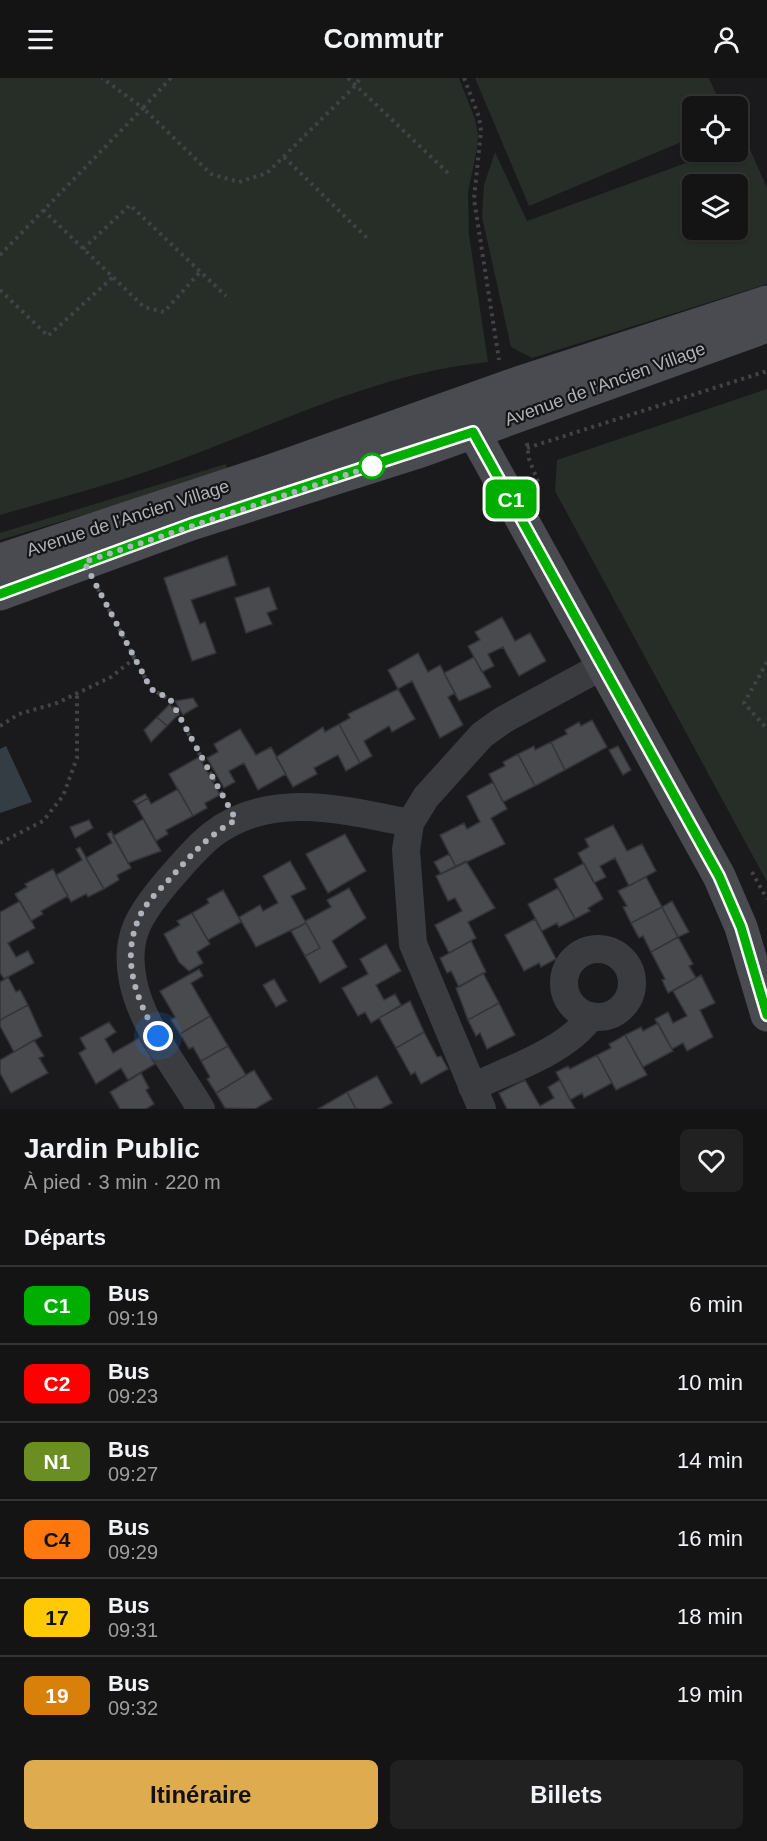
<!DOCTYPE html>
<html lang="fr">
<meta charset="utf-8">
<style>
:root{--surface:#141415;--page:#212122;--text:#f1f3f6;--muted:#9d9ea0;--line:#333334;--accent:#dfab4f}
body{margin:0;font-family:Helvetica,sans-serif;background:var(--page);color:var(--text);height:100vh;display:flex;flex-direction:column;font-size:22px;white-space:nowrap}
*{box-sizing:border-box;margin:0}
p{font-size:20px;color:var(--muted)}
.icon{flex:none;width:33px;height:33px;fill:none;stroke:currentColor;stroke-width:2;stroke-linecap:round;stroke-linejoin:round}
.map{position:relative;height:1031px;overflow:hidden}
.panel{display:flex;flex-direction:column;background:var(--surface);flex:1}
.panel>*{flex:none}
.badge{padding:0 12px;border-radius:9px;font-size:21px;line-height:39px}
.controls{position:absolute;left:682px;top:18px;display:grid;gap:12px}
.controls a{display:grid;place-items:center;width:66px;height:66px;border-radius:9px;background:var(--surface);box-shadow:0 2px 4px #0004,0 0 0 2px var(--line);font-size:30px}
.you{position:absolute;width:30px;height:30px;margin:-15px;border:4px solid #fff;border-radius:50%;background:#1a73e8;box-shadow:0 0 0 9px #1a73e833}
.map>.badge{position:absolute;translate:-50% -50%;box-shadow:0 0 0 3px #fff}
h2{padding:0 24px;font-size:22px;line-height:54px}
.round{display:grid;place-items:center;flex:none;width:63px;height:63px;border-radius:9px;background:var(--page)}
.summary{display:flex;align-items:center;justify-content:space-between;height:102px;padding:0 24px}
h1{font-size:28px;font-weight:700;line-height:45px}
.primary-button{display:flex;gap:12px;margin-top:auto;padding:12px 24px}
.primary-button a{flex:1;height:69px;border-radius:9px;background:var(--accent);color:#111;font-size:24px;font-weight:700;line-height:69px;text-align:center}
.primary-button a+a{background:var(--page);color:var(--text)}
ul{padding:0;list-style:none}
li{display:flex;align-items:center;gap:18px;height:78px;padding:0 24px;border-top:2px solid var(--line)}
li div{flex:1}
li b{display:block;font-size:22px}
li em{font-style:normal}
li .badge{min-width:66px;font-weight:700;text-align:center}
header{display:flex;justify-content:space-between;align-items:center;height:78px;padding:0 24px;background:var(--surface);font-size:27px;font-weight:700}
.map>svg:first-child{display:block}
</style>
<header><svg class="icon" aria-label="menu" viewBox="0 0 24 24"><path d="M4 6h16M4 12h16M4 18h16"/></svg>Commutr<svg class="icon" aria-label="person" viewBox="0 0 24 24"><circle cx="12" cy="8" r="4"/><path d="M4 21q1-7 8-7t8 7"/></svg></header>
<div class="map">
<svg width="767" height="1031" viewBox="0 0 767 1031">
<rect width="100%" height="100%" fill="#1a1a1c"/>
<!-- green -->
<path fill="#262e27" fill-rule="evenodd" d="M 0,0 L 459,0 L 475,41 L 478,56 L 477,71 L 468,114 L 469,157 L 488,284 C 366,297 267,352 154,391 C 103,409 51,422 0,437 Z
M 475,0 L 709,0 L 721,28 L 693,28 L 693,59 L 529,128 Z
M 746,62 L 767,110 L 767,206 L 532,280 L 511,269 L 482,139 L 484,107 L 495,74 L 527,143 L 716,74 L 738,74 L 738,65 ZM 693,106 L 738,106 L 738,152 L 693,152 Z
M 767,311 L 767,804 L 555,413 L 557,382 Z
M 226,386 L 228,393 L 0,462 L 0,455 Z"/>
<!-- water -->
<path fill="#353d44" d="M 6,668 L 32,724 L 0,735 L 0,671 Z"/>
<!-- building -->
<path fill="#494a4e" stroke="#343438" stroke-width="1.5" d="M 227,478 L 236,507 L 191,522 L 200,546 L 205,544 L 216,575 L 192,583 L 164,500 Z
M 269,509 L 277,531 L 267,535 L 272,546 L 246,555 L 235,520 Z
M 502,539 L 515,563 L 530,555 L 546,583 L 519,598 L 503,569 L 488,576 L 494,588 L 482,594 L 468,568 L 480,562 L 475,554 Z
M 418,575 L 428,594 L 440,587 L 455,615 L 448,619 L 463,647 L 440,660 L 412,603 L 398,611 L 388,592 Z
M 474,579 L 491,609 L 459,623 L 444,595 Z
M 398,611 L 415,641 L 392,654 L 389,648 L 364,663 L 372,678 L 360,685 L 339,646 L 350,640 L 348,636 Z
M 193,620 L 198,628 L 183,637 L 175,623 Z
M 170,626 L 177,638 L 167,648 L 157,639 Z
M 157,639 L 167,648 L 151,664 L 144,652 Z
M 592,642 L 607,669 L 565,692 L 551,664 L 567,656 L 565,652 L 579,644 L 581,648 Z
M 339,646 L 360,685 L 346,693 L 338,677 L 314,690 L 317,696 L 293,709 L 276,679 L 323,649 L 325,654 Z
M 240,651 L 256,677 L 271,669 L 286,696 L 258,712 L 244,685 L 229,693 L 235,704 L 224,710 L 207,680 L 218,674 L 214,666 Z
M 551,664 L 565,692 L 535,708 L 518,676 L 534,668 L 535,672 Z
M 618,668 L 631,692 L 623,697 L 609,672 Z
M 518,676 L 535,708 L 503,724 L 489,696 L 505,688 L 503,684 Z
M 199,679 L 220,717 L 205,725 L 207,730 L 193,738 L 169,696 Z
M 493,704 L 507,731 L 491,740 L 505,766 L 456,789 L 440,757 L 464,745 L 467,751 L 480,744 L 467,718 Z
M 178,711 L 193,738 L 166,752 L 168,756 L 156,763 L 136,727 L 148,720 L 151,726 Z
M 145,716 L 148,720 L 136,727 L 133,723 Z
M 143,741 L 161,773 L 128,785 L 113,758 Z
M 89,742 L 93,750 L 75,760 L 70,749 Z
M 613,747 L 627,773 L 642,766 L 656,793 L 629,808 L 615,780 L 600,788 L 606,799 L 594,805 L 578,775 L 589,769 L 585,761 Z
M 111,753 L 131,790 L 117,797 L 119,802 L 104,811 L 86,780 L 112,765 L 107,756 Z
M 345,756 L 366,793 L 328,815 L 306,776 Z
M 80,769 L 104,811 L 88,819 L 86,816 L 71,824 L 56,797 L 82,782 L 76,771 Z
M 449,776 L 456,789 L 441,796 L 434,784 Z
M 290,783 L 306,811 L 291,818 L 306,845 L 256,869 L 239,839 L 260,827 L 263,833 L 278,825 L 263,798 Z
M 466,783 L 495,830 L 468,844 L 476,860 L 449,875 L 435,847 L 462,833 L 455,820 L 448,823 L 436,798 Z
M 584,785 L 603,821 L 588,830 L 590,833 L 575,841 L 554,801 Z
M 53,791 L 68,818 L 41,833 L 43,836 L 31,843 L 15,816 L 27,809 L 25,806 Z
M 646,799 L 662,829 L 631,845 L 623,829 L 627,828 L 618,813 Z
M 349,810 L 366,840 L 332,863 L 347,889 L 320,905 L 305,878 L 320,870 L 305,843 L 331,829 L 327,822 Z
M 558,810 L 575,841 L 559,849 L 557,845 L 542,853 L 528,826 Z
M 223,812 L 241,844 L 208,862 L 192,835 L 209,825 L 207,821 Z
M 20,823 L 35,850 L 8,865 L 16,879 L 28,873 L 34,885 L 4,901 L 0,895 L 0,834 Z
M 672,823 L 689,854 L 678,859 L 662,829 Z
M 662,829 L 678,859 L 651,874 L 643,858 L 639,860 L 631,845 Z
M 192,835 L 210,866 L 197,874 L 203,885 L 189,893 L 179,884 L 164,856 L 180,847 L 177,843 Z
M 535,841 L 556,881 L 541,889 L 539,885 L 524,893 L 505,857 Z
M 306,845 L 320,870 L 305,878 L 291,853 Z
M 678,859 L 693,886 L 689,888 L 696,900 L 668,915 L 662,902 L 665,901 L 651,874 Z
M 471,863 L 486,894 L 459,909 L 451,893 L 447,895 L 440,880 Z
M 386,866 L 401,893 L 376,907 L 384,922 L 395,916 L 401,927 L 371,945 L 365,934 L 358,938 L 342,910 L 368,896 L 360,881 Z
M 199,891 L 203,898 L 191,905 L 210,938 L 180,956 L 171,942 L 175,939 L 160,913 Z
M 483,895 L 499,925 L 468,942 L 456,910 Z
M 701,897 L 715,925 L 700,932 L 713,959 L 687,973 L 683,965 L 672,971 L 655,941 L 668,934 L 673,945 L 687,938 L 673,913 Z
M 8,899 L 16,914 L 20,912 L 28,927 L 0,942 L 0,904 Z
M 274,901 L 287,923 L 276,929 L 263,907 Z
M 410,923 L 424,954 L 396,970 L 379,940 Z
M 499,925 L 515,957 L 487,971 L 480,955 L 476,958 L 468,942 Z
M 28,927 L 42,958 L 14,974 L 0,948 L 0,942 Z
M 210,938 L 228,968 L 201,983 L 193,969 L 189,971 L 180,956 Z
M 109,944 L 116,954 L 105,961 L 113,975 L 139,960 L 155,986 L 128,1002 L 121,990 L 96,1006 L 79,975 L 86,971 L 80,960 Z
M 658,945 L 673,973 L 643,989 L 625,957 L 641,949 L 643,953 Z
M 424,954 L 437,979 L 441,978 L 448,991 L 421,1006 L 415,994 L 411,997 L 396,970 Z
M 625,957 L 647,997 L 616,1012 L 597,977 L 611,970 L 609,966 Z
M 34,962 L 44,978 L 39,980 L 48,995 L 11,1015 L 0,995 L 0,982 Z
M 228,968 L 246,997 L 216,1015 L 207,1001 L 210,999 L 201,983 Z
M 597,977 L 612,1005 L 584,1020 L 582,1015 L 570,1022 L 556,994 L 568,988 L 570,991 Z
M 254,992 L 272,1021 L 255,1031 L 225,1030 L 216,1015 Z
M 141,995 L 149,1010 L 146,1012 L 154,1026 L 146,1031 L 120,1031 L 110,1014 Z
M 377,998 L 392,1025 L 381,1031 L 356,1031 L 347,1014 Z
M 525,1002 L 540,1028 L 554,1020 L 548,1009 L 560,1002 L 575,1031 L 507,1031 L 499,1015 Z
M 347,1014 L 356,1031 L 318,1031 Z"/>
<g fill="none" stroke-linecap="round" stroke-linejoin="round">
<!-- path -->
<path stroke="#414347" stroke-width="4" stroke-dasharray="3 4.5" stroke-linecap="butt" d="M 171,0 L 143,30 L 211,96 L 239,104 L 267,95 L 356,7 L 360,0
M 348,0 L 448,95
M 464,0 L 479,39 L 481,53 L 474,121 L 499,282
M 284,79 L 368,161
M 43,132 L 144,229 L 164,234 L 200,194
M 83,171 L 130,127 L 226,218
M 0,177 L 143,30 L 102,0
M 0,212 L 48,258 L 113,199
M 527,365 L 529,381 L 539,406
M 527,370 L 767,293
M 98,511 L 151,611 L 169,621 L 223,718
M 767,584 L 744,625 L 767,651
M 0,648 L 19,636 L 57,625 L 111,599 L 135,580
M 0,765 L 43,743 L 63,718 L 77,680 L 77,615
M 752,794 L 767,821"/>
<!-- street -->
<path stroke="#3b3c40" stroke-width="28" d="M564 905a34 34 0 1 1 68 0a34 34 0 1 1-68 0Z
M 472,1009 C 511,991 567,973 591,938
M 201,1031 C 179,994 141,946 133,903 C 124,860 139,837 166,805 C 181,788 195,770 213,756 C 271,712 345,732 410,745
M 482,1031 L 413,866 L 406,772 L 410,745 L 426,719 L 482,657 L 503,642 L 604,587"/>
<!-- secondary -->
<path stroke="#4a4b50" stroke-width="33" d="M 463,335 L 719,798 L 741,849 L 767,937
M 0,482 L 270,393 L 518,305 L 767,224
M 0,516 L 191,446 L 421,373 L 767,248"/>
</g>
<g fill="none" stroke-linecap="round" stroke-linejoin="round">
<defs>
<path id="line" d="M 0,516 L 191,446 L 473,354 L 719,798 L 741,849 L 767,937"/>
</defs>
<!-- line casing -->
<use href="#line" stroke="#fff" stroke-width="14"/>
<!-- line -->
<use href="#line" stroke="#00ae00" stroke-width="9"/>
<!-- walk -->
<path stroke="#aeb2ba" stroke-width="6" stroke-dasharray="0 10.8" d="M 158,958 C 134,919 119,875 143,832 C 151,819 164,808 174,796 C 193,775 210,756 236,742 L 170,621 L 151,611 L 84,484 L 376,387 L 372,388"/>
</g>
<!-- markers -->
<circle fill="#fff" stroke="#00ae00" stroke-width="3" cx="372" cy="388" r="12"/>
<g text-anchor="middle" stroke-width="4.5" stroke-linejoin="round" paint-order="stroke">
<!-- street labels -->
<g font-size="18" fill="#aeb2ba" stroke="#151517">
<text transform="translate(605 306) rotate(-20)" y="6">Avenue de l'Ancien Village</text>
<text transform="translate(128 440) rotate(-18)" y="6">Avenue de l'Ancien Village</text>
</g>
</g>
</svg>
<div class="controls">
<a><svg class="icon" aria-label="locate" viewBox="0 0 24 24"><circle cx="12" cy="12" r="6"/><path d="M12 2v4M12 18v4M2 12h4M18 12h4"/></svg></a>
<a><svg class="icon" aria-label="layers" viewBox="0 0 24 24"><path d="M12 4l9 5-9 5-9-5zM3 14l9 5 9-5"/></svg></a>
</div>
<div class="you" style="left:158px;top:958px"></div>
<b class="badge" style="left:511px;top:421px;background:#00ae00;color:#fff">C1</b>
</div>
<section class="panel">
<div class="summary"><div><h1>Jardin Public</h1><p>À pied · 3 min · 220 m</p></div><a class="round"><svg class="icon" aria-label="heart" viewBox="0 0 24 24"><path d="M12 20l-8-8c-3-5 5-10 8-4 3-6 11-1 8 4z"/></svg></a></div>
<h2>Départs</h2>
<ul>
<li><span class="badge" style="background:#00ae00;color:#fff">C1</span><div><b>Bus</b><p>09:19</p></div><em>6 min</em></li>
<li><span class="badge" style="background:#fe0000;color:#fff">C2</span><div><b>Bus</b><p>09:23</p></div><em>10 min</em></li>
<li><span class="badge" style="background:#6b8e23;color:#fff">N1</span><div><b>Bus</b><p>09:27</p></div><em>14 min</em></li>
<li><span class="badge" style="background:#ff780e;color:#111">C4</span><div><b>Bus</b><p>09:29</p></div><em>16 min</em></li>
<li><span class="badge" style="background:#ffc904;color:#111">17</span><div><b>Bus</b><p>09:31</p></div><em>18 min</em></li>
<li><span class="badge" style="background:#d9800a;color:#fff">19</span><div><b>Bus</b><p>09:32</p></div><em>19 min</em></li>
</ul>
<div class="primary-button"><a>Itinéraire</a><a>Billets</a></div>
</section>
